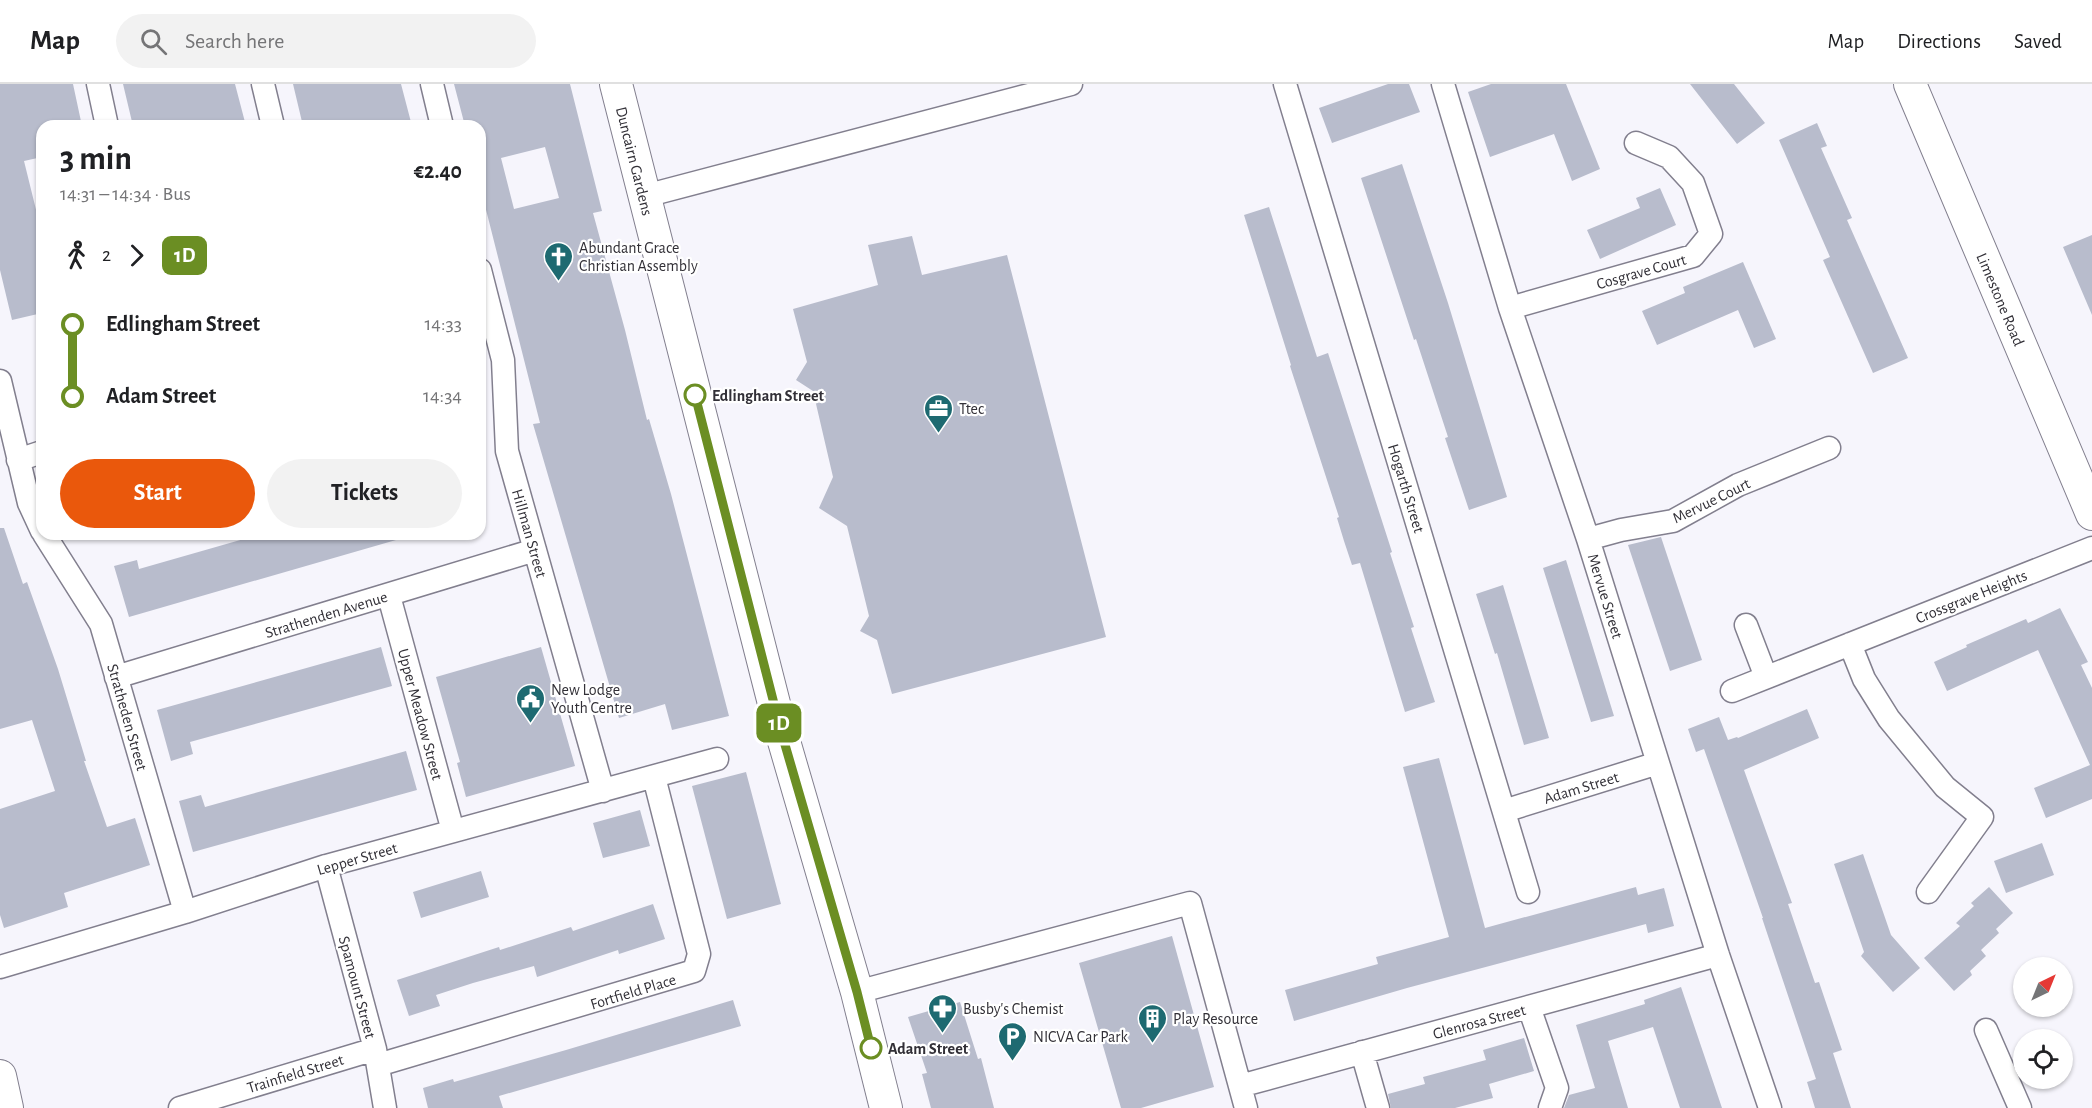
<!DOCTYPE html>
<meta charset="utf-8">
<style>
:root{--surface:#fff;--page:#f2f2f2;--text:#202124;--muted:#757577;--line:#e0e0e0;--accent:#ea580c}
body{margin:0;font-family:"Alegreya Sans",sans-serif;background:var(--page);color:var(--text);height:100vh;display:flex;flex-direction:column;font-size:22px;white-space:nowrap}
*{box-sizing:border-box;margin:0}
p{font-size:20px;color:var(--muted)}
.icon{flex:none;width:33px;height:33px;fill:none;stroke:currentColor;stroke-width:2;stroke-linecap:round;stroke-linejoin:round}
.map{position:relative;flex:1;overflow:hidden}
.panel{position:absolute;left:36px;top:36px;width:450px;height:420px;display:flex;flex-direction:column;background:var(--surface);border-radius:18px;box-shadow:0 2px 4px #0004}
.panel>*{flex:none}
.badge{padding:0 12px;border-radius:9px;font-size:21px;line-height:39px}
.needle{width:39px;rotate:43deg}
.tools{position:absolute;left:2013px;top:873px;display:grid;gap:12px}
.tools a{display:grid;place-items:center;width:60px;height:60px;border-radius:50%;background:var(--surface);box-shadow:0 2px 4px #0004;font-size:30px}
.map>.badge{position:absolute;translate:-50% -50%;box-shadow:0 0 0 3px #fff}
.legs{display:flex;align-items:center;gap:9px;height:66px;padding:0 24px;font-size:20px}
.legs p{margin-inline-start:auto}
.head{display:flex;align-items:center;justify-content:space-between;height:102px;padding:0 24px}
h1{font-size:33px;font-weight:600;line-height:45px}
.button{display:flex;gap:12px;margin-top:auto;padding:12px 24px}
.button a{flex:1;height:69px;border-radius:36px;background:var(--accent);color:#fff;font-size:24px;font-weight:600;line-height:69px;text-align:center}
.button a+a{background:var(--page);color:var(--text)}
ul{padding:0 24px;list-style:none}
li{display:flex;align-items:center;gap:21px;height:72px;font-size:22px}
li i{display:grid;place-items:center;width:9px;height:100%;margin:0 8px;background:currentColor}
li i::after{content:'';width:15px;height:15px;margin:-8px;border:4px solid;border-radius:50%;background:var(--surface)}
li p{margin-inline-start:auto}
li:first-child i{background:linear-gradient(#0000 50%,currentColor 0)}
li:last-child i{background:linear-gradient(currentColor 50%,#0000 0)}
header{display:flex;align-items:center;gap:36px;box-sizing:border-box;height:84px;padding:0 30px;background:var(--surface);border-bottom:2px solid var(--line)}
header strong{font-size:28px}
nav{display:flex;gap:33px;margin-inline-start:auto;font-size:21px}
.search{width:420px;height:54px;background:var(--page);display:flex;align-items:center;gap:15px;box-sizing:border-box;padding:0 21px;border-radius:33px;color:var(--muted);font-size:22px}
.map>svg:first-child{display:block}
</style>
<header>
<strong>Map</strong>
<div class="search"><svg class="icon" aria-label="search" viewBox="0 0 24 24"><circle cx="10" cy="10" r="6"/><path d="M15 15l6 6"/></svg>Search here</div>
<nav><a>Map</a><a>Directions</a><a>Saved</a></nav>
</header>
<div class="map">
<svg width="2092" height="1024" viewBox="0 0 2092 1024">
<rect width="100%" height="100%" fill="#f6f5fc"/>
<!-- building -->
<path fill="#b8bccc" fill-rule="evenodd" d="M 0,0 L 73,0 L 82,42 L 42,42 L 42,73 L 24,77 L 42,150 L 42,229 L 12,236 L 0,186 Z
M 123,0 L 235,0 L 246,42 L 133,42 Z
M 293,0 L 401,0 L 412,42 L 303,42 Z
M 454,0 L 570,0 L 602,127 L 593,129 L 625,246 L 647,336 L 649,335 L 671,410 L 729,632 L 672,646 L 665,620 L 619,634 L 533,340 L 540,339 L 480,102 L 480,42 L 465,42 ZM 545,63 L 559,114 L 514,125 L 501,74 Z
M 1388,0 L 1409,0 L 1420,28 L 1332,59 L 1319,24 Z
M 1491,0 L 1566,0 L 1600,85 L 1572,97 L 1554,50 L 1490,73 L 1468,8 Z
M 1690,0 L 1734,0 L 1765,39 L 1737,60 Z
M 1817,39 L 1827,62 L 1821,64 L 1852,134 L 1847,136 L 1908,274 L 1873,289 L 1823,176 L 1830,173 L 1779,56 Z
M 1402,80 L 1448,219 L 1507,413 L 1469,426 L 1445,354 L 1448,353 L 1416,255 L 1414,256 L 1361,94 Z
M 1660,104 L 1676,141 L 1600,175 L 1587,146 L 1640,124 L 1636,114 Z
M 1269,123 L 1317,273 L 1328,269 L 1392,468 L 1390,469 L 1414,543 L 1411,544 L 1435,618 L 1405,628 L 1360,479 L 1352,481 L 1344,457 L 1337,434 L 1339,433 L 1290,282 L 1291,281 L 1244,131 Z
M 2092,151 L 2092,231 L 2063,163 Z
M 912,152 L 922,191 L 1007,171 L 1106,553 L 892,610 L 877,556 L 860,547 L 869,532 L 847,442 L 819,424 L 833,393 L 813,307 L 796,296 L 807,278 L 793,225 L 878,201 L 868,161 Z
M 1743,178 L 1776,255 L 1754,264 L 1738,226 L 1657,261 L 1642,227 L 1685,209 L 1683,203 Z
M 0,444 L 4,444 L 23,500 L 27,498 L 58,585 L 86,677 L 84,677 L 107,743 L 135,734 L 150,781 L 64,809 L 68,823 L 4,844 L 0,831 L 0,725 L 55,707 L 32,636 L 0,645 Z
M 261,450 L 395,450 L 396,456 L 129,533 L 114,482 L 137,476 L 139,485 Z
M 1661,453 L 1702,576 L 1670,587 L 1628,461 Z
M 1566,476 L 1614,632 L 1591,638 L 1543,484 Z
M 1503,501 L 1549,654 L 1524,661 L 1497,569 L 1495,570 L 1476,510 Z
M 2060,524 L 2088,578 L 2081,581 L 2092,604 L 2092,715 L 2046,734 L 2034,704 L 2090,681 L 2038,566 L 1947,607 L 1934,578 L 1967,563 L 1966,561 L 2026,535 L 2028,539 Z
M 381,563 L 392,602 L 190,658 L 193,670 L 171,677 L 157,626 Z
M 541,563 L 575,682 L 466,713 L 457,679 L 460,678 L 436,593 Z
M 1807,625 L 1819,654 L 1744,686 L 1792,819 L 1788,820 L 1815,899 L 1819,898 L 1842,966 L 1833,969 L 1851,1024 L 1815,1024 L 1807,998 L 1816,995 L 1762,834 L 1763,834 L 1704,665 L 1696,668 L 1688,645 L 1719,633 L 1728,656 L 1737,653 L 1738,654 Z
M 406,667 L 417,706 L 193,768 L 179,717 L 201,711 L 205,723 Z
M 1439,674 L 1485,844 L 1636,803 L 1638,811 L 1664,804 L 1674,842 L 1648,849 L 1646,840 L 1407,904 L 1294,937 L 1285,906 L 1378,880 L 1376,873 L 1449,853 L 1403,683 Z
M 746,688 L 781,820 L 727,835 L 692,702 Z
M 640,726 L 650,762 L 603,774 L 593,739 Z
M 2042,759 L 2054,791 L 2006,809 L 1994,777 Z
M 1863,770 L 1891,851 L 1920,884 L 1893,908 L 1861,872 L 1864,868 L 1834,780 Z
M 481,787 L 489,813 L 421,834 L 413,808 Z
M 1989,803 L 2013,829 L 1996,845 L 1999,849 L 1981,866 L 1986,872 L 1970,887 L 1972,891 L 1954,907 L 1924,874 L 1960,842 L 1956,839 L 1974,822 L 1971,819 Z
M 653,820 L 665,855 L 619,870 L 618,866 L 537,893 L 534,882 L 473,899 L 436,911 L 440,922 L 409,932 L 397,896 L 499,863 L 500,866 L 571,843 L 573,847 Z
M 1172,852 L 1214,1003 L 1141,1024 L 1121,1024 L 1079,879 Z
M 1681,903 L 1722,1024 L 1680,1024 L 1653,943 L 1608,957 L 1628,1024 L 1564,1024 L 1569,1011 L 1595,1004 L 1576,941 L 1645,920 L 1644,916 Z
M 733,916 L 741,942 L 499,1012 L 503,1024 L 428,1024 L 423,1004 L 453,995 L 454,998 L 566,966 Z
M 960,918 L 978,975 L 981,974 L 994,1024 L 931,1024 L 922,990 L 927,989 L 908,933 Z
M 1524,954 L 1534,987 L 1489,1000 L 1493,1014 L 1455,1024 L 1391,1024 L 1388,1010 L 1425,1000 L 1423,993 L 1486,976 L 1483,966 Z"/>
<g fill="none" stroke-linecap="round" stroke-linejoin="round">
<defs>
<path id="street" d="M 98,0 L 107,42
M 263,0 L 273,42
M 432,0 L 442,42
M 1285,0 L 1528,808
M 1443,0 L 1510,224 L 1588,455 L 1718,871 L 1770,1024
M 645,112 L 1071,0
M 480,186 L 503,276 L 507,367 L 603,707
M 1510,224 L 1693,172 L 1711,150 L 1693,99 L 1669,73 L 1636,59
M 0,297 L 29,419 L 42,447
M 18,376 L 42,368
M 44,450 L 101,540 L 185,828
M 1588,455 L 1621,446 L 1673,437 L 1738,401 L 1829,364
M 389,512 L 453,747
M 1746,541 L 1766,593
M 1850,560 L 1864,595 L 1889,635 L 1945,703 L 1982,733 L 1928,808
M 116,593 L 535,466
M 1732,607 L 2092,464
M 1504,727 L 1658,679
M 326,782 L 375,965 L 385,1024
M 0,883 L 185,828 L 326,782 L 717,675
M 857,908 L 1190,819 L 1246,1024
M 1529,923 L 1557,1004 L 1550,1024
M 1986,946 L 2020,1024
M 1362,968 L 1378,1024
M 378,981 L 694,887 L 699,870 L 654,693
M 1240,1002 L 1718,871
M 180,1024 L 375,965"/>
<path id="secondary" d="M 616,0 L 781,647 L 857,908 L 886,1024
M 1910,0 L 2092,430
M 0,992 L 7,1024"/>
</defs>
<!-- street casing -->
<use href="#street" stroke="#827f8e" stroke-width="25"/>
<!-- secondary casing -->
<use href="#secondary" stroke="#827f8e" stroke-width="34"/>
<!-- street -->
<use href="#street" stroke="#fff" stroke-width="22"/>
<!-- secondary -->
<use href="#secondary" stroke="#fff" stroke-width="32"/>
</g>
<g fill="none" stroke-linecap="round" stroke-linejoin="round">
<defs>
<path id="line-1" d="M 695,311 L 781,647 L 857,908 L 871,964"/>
</defs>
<!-- line-1 casing -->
<use href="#line-1" stroke="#fff" stroke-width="14"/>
<!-- line-1 -->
<use href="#line-1" stroke="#6b8e23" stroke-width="9"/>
</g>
<!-- icons -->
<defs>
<symbol id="church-pin" viewBox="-11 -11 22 30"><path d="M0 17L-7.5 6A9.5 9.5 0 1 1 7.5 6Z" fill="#1e6a71" stroke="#fff"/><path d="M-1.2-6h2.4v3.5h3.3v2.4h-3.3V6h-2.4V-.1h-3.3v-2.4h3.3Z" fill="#fff"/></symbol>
<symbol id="office-pin" viewBox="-11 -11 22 30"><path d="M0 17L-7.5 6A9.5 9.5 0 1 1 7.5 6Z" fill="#1e6a71" stroke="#fff"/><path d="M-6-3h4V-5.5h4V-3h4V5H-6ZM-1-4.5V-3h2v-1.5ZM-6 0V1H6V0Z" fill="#fff"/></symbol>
<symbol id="civic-pin" viewBox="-11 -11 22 30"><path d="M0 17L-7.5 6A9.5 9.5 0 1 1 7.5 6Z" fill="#1e6a71" stroke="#fff"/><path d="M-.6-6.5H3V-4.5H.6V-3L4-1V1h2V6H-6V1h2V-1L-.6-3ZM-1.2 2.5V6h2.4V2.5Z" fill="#fff"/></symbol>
<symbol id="pharmacy-pin" viewBox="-11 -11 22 30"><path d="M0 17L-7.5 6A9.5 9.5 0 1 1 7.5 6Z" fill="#1e6a71" stroke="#fff"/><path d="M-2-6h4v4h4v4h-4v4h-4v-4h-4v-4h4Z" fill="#fff"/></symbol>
<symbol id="building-pin" viewBox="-11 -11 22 30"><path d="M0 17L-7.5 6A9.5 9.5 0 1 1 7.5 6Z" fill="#1e6a71" stroke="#fff"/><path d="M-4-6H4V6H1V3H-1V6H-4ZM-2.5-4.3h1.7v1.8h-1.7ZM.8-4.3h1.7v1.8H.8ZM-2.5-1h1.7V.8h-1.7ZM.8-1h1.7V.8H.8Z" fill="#fff"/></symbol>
<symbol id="parking-pin" viewBox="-11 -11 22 30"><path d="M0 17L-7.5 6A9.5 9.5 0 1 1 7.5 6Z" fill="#1e6a71" stroke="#fff"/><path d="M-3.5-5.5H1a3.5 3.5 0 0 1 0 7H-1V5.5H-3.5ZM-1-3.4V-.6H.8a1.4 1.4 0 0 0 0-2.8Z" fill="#fff"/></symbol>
</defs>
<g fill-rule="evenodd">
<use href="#church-pin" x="542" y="156" width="33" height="45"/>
<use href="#office-pin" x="922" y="308" width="33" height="45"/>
<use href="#civic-pin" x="514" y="598" width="33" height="45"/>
<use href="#pharmacy-pin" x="926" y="908" width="33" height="45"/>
<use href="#building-pin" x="1136" y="918" width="33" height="45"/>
<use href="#parking-pin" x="996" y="936" width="33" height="45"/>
</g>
<!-- markers -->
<g fill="#fff" stroke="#6b8e23" stroke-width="3">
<circle cx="695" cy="311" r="10"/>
<circle cx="871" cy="964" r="10"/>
</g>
<g text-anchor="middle" stroke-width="4.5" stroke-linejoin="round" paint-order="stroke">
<!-- street labels -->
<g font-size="16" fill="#323037" stroke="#fff">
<text transform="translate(635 77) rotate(76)" y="6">Duncairn Gardens</text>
<text transform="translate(1641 187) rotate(-16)" y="6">Cosgrave Court</text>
<text transform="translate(2001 215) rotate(67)" y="6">Limestone Road</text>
<text transform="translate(1407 404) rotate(73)" y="6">Hogarth Street</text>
<text transform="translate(1711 416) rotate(-26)" y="6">Mervue Court</text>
<text transform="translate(530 449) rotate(74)" y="6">Hillman Street</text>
<text transform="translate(1606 512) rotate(73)" y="6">Mervue Street</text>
<text transform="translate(1971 512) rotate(-22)" y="6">Crossgrave Heights</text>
<text transform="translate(326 530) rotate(-17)" y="6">Strathenden Avenue</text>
<text transform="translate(421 630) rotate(75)" y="6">Upper Meadow Street</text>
<text transform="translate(128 633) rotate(74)" y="6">Stratheden Street</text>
<text transform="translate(1581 703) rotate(-17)" y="6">Adam Street</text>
<text transform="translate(357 774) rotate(-16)" y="6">Lepper Street</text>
<text transform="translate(358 903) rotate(75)" y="6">Spamount Street</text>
<text transform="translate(633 907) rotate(-17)" y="6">Fortfield Place</text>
<text transform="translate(1479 937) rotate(-15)" y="6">Glenrosa Street</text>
<text transform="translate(295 989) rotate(-17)" y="6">Trainfield Street</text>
</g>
<!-- poi labels -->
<g font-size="16" fill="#323037" stroke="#fff" text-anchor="start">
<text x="579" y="169">Abundant Grace<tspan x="579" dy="18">Christian Assembly</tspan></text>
<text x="959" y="330">Ttec</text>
<text x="551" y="611">New Lodge<tspan x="551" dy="18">Youth Centre</tspan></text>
<text x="963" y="930">Busby's Chemist</text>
<text x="1173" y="940">Play Resource</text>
<text x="1033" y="958">NICVA Car Park</text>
</g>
<!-- stop labels -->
<g font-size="16" font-weight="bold" fill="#323037" stroke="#fff" text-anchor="start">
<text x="712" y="317">Edlingham Street</text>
<text x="888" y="970">Adam Street</text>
</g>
</g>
</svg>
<div class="tools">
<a><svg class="needle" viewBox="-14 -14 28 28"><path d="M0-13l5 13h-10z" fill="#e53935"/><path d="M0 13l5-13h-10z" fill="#757577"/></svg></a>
<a><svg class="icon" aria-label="locate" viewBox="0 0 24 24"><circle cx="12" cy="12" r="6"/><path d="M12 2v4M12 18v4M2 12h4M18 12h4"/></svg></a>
</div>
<b class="badge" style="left:779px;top:639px;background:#6b8e23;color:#fff">1D</b>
<section class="panel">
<div class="head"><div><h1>3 min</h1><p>14:31 – 14:34 · Bus</p></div><b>€2.40</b></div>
<div class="legs"><svg class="icon" aria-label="walk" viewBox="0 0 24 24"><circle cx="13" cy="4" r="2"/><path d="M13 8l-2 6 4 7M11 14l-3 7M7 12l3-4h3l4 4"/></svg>2<svg class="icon" aria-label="forward" viewBox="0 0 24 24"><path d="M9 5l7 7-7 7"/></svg><b class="badge" style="background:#6b8e23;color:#fff">1D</b></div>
<ul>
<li><i style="color:#6b8e23"></i><b>Edlingham Street</b><p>14:33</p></li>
<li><i style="color:#6b8e23"></i><b>Adam Street</b><p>14:34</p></li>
</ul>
<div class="button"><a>Start</a><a>Tickets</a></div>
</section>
</div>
